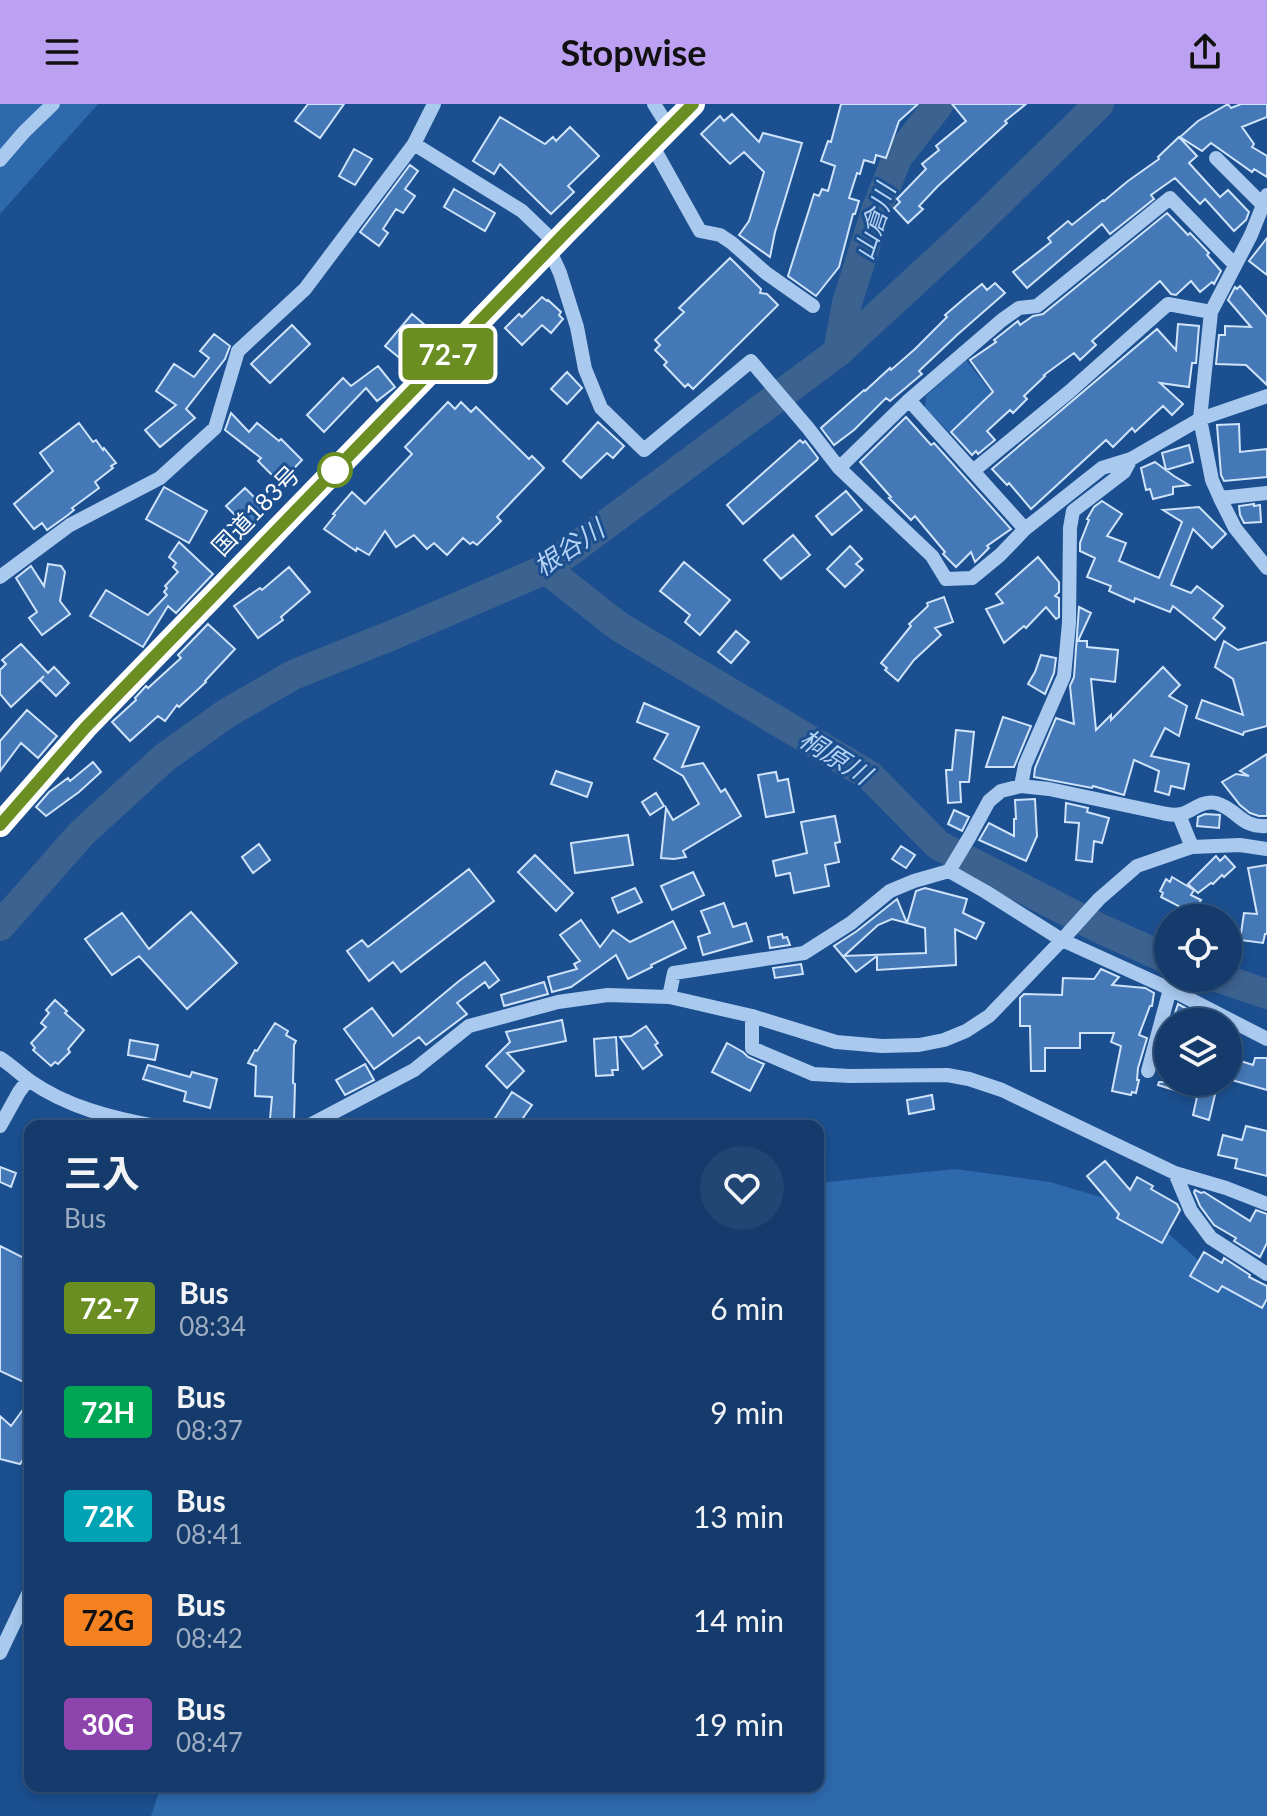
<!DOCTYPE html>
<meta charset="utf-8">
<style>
:root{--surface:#143b6b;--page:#214673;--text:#f1f3f6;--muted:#9dadc1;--line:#33557e;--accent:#bca0f2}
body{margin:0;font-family:Lato,"Noto Sans JP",sans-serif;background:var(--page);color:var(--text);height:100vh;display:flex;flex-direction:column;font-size:30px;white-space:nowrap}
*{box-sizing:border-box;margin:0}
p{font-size:26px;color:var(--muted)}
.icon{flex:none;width:44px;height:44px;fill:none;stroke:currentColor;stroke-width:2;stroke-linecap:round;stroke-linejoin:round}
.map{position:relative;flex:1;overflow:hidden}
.sheet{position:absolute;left:24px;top:1016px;width:800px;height:672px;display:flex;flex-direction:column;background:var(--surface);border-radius:16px;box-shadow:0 4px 12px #0003,0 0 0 2px var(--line)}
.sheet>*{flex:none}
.badge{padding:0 16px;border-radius:6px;font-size:28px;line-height:52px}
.controls{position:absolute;left:1154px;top:800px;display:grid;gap:16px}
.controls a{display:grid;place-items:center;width:88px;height:88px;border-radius:50%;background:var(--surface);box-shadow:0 4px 12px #0003,0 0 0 2px var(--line);font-size:40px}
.map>.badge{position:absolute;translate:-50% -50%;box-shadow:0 0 0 4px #fff}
.round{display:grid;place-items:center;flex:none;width:84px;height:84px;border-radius:42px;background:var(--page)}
.summary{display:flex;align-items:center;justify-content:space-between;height:136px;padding:0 40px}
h1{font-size:38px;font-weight:700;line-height:60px}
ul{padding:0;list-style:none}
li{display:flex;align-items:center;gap:24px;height:104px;padding:0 40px}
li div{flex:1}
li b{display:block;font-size:30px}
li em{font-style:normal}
li .badge{min-width:88px;font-weight:700;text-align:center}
header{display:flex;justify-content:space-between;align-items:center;height:104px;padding:0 40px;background:var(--accent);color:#111;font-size:36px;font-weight:700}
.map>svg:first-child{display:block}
</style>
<header><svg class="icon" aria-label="menu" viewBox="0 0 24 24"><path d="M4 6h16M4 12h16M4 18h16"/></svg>Stopwise<svg class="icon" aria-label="share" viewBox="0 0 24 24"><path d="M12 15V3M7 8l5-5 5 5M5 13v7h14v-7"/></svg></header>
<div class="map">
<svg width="1267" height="1712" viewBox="0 0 1267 1712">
<rect width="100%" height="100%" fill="#1b4f8f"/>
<!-- green -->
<path fill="#2e69ad" d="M 0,0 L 98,0 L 0,110 Z
M 966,256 L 992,289 L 949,328 L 925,304 L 926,292 Z
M 955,1065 L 1050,1078 L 1141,1105 L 1207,1164 L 1267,1200 L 1267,1712 L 151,1712 L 161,1682 L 818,1682 L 818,1079 Z"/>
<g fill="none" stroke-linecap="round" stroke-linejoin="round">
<!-- river -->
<path stroke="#3c6290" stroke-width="30" d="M 838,248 L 847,199 L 877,104 L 897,54 L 939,0
M 546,465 L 618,522 L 870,672 L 938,741 L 1101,825 L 1168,855
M 0,822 L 81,730 L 164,654 L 227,609 L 293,571 L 395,530 L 546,465 L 838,248 L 967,129 L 1099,0
M 1220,874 L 1267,890"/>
</g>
<!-- building -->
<path fill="#4478b7" stroke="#cfe3fa" stroke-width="2" d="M 308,0 L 344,0 L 320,34 L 295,17 Z
M 841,0 L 918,0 L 899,17 L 886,54 L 876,51 L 874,59 L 864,56 L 860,70 L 857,69 L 849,94 L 859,97 L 855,110 L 853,110 L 839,163 L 816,192 L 788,172 L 814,90 L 819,92 L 822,85 L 828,87 L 835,62 L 821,57 L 828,37 L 831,38 Z
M 952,0 L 1026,0 L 1005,17 L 1007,19 L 938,82 L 919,102 L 923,105 L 908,119 L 894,104 L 900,98 L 897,95 L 926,65 L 922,60 L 939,46 L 936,42 L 966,17 Z
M 1228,0 L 1231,4 L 1241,0 L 1267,0 L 1267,13 L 1242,23 L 1254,40 L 1252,43 L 1267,52 L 1267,73 L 1254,65 L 1252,68 L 1211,39 L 1202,47 L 1180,33 L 1198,17 Z
M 732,10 L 759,38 L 763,29 L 802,39 L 775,128 L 770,153 L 739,131 L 749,117 L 764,68 L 744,48 L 730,60 L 701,30 L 720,12 L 724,17 Z
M 500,13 L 545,40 L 553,33 L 556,37 L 570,23 L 599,52 L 568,82 L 574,88 L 551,110 L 500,60 L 494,70 L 473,57 Z
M 1179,33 L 1197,52 L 1189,59 L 1220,93 L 1228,86 L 1249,108 L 1246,116 L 1234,127 L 1205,95 L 1200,100 L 1175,74 L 1151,91 L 1154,95 L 1110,130 L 1102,120 L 1027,184 L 1013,168 L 1051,138 L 1048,134 L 1068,117 L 1072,121 L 1103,96 L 1104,97 L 1128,77 L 1159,55 L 1158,53 Z
M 354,45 L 372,55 L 355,81 L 339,72 Z
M 410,61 L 418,67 L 405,85 L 415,92 L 403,109 L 396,105 L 383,125 L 388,129 L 379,142 L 360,128 Z
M 454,85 L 495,109 L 485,127 L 444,103 Z
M 1167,109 L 1188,131 L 1190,129 L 1209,149 L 1207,151 L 1221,167 L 1214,180 L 1212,178 L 1200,188 L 1191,177 L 1176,191 L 1171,190 L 1160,177 L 1092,237 L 1096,241 L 1080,256 L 1074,249 L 1044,271 L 1045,272 L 1024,292 L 1027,295 L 1013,309 L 1010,306 L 987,327 L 995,336 L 978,350 L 976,347 L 972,351 L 951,328 L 993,288 L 970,256 L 996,238 L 994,236 L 1018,217 L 1020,221 L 1033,212 L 1043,210 Z
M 1267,134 L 1267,171 L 1249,157 Z
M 730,154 L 761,185 L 760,189 L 767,190 L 778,201 L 693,285 L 688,280 L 685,283 L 664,261 L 667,258 L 655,246 L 660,241 L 655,236 L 684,208 L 679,204 Z
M 995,179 L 1005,189 L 957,231 L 919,267 L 922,270 L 890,297 L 886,294 L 854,326 L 834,341 L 821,324 L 864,286 L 865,287 L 890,264 L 891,266 L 915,245 L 947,213 L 945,211 L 966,193 L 982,180 L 987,186 Z
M 1240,182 L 1267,213 L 1267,281 L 1246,261 L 1216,260 L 1219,231 L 1225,231 L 1225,222 L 1251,223 L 1228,196 L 1235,183 L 1237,185 Z
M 542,193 L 547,197 L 548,196 L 561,208 L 559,211 L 563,215 L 551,229 L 542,221 L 522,241 L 505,224 L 519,210 L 522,213 Z
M 412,210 L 431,226 L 406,255 L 401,255 L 385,242 Z
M 1178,220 L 1199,222 L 1196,259 L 1192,259 L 1189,283 L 1160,279 L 1183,300 L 1172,311 L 1163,302 L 1135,328 L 1132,324 L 1113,343 L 1106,336 L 1031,405 L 1009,379 L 1007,381 L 992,365 L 1157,225 L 1176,246 Z
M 292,221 L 310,240 L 270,279 L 251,260 Z
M 214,230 L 230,242 L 225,255 L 186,305 L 195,314 L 160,343 L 145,326 L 176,301 L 156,287 L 174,260 L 194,273 L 209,254 L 200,247 Z
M 475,244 L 485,254 L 464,276 L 454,265 Z
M 378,262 L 395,283 L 377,297 L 366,284 L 324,328 L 307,311 L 343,274 L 351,282 Z
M 567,268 L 582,284 L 567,300 L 551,285 Z
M 448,298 L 455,305 L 461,298 L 471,308 L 476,303 L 529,355 L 532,352 L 544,364 L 497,413 L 501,417 L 477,441 L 473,438 L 470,440 L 463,434 L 447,451 L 434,439 L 427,445 L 414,431 L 396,443 L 385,427 L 369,451 L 357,444 L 356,447 L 324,425 L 335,411 L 333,410 L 352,388 L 365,400 L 412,350 L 405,343 Z
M 231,309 L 249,328 L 257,319 L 279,337 L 281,335 L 302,356 L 280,379 L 258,357 L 261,354 L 225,326 Z
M 906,313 L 931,341 L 934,339 L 1011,425 L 987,442 L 989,444 L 975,458 L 971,448 L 956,463 L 943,450 L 945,448 L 915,412 L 911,416 L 889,394 L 891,393 L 860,358 Z
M 598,318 L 624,342 L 613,354 L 607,349 L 581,374 L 563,357 Z
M 79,319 L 93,338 L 96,336 L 103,346 L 104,344 L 116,359 L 111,362 L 113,364 L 95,378 L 99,384 L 72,404 L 74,406 L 68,411 L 47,426 L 42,419 L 34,425 L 14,400 L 53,367 L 40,349 Z
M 1239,320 L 1240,348 L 1267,345 L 1267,373 L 1224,377 L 1221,371 L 1217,321 Z
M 800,336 L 803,339 L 805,337 L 818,354 L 817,356 L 743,420 L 727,401 Z
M 1189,341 L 1193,358 L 1166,366 L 1162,349 Z
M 1155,358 L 1174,372 L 1189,381 L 1173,383 L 1173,390 L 1153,395 L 1150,385 L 1146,386 L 1141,364 Z
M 164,383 L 207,407 L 189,439 L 146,415 Z
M 245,384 L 266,405 L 247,423 L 226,402 Z
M 846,387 L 862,406 L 832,431 L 816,412 Z
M 1102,397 L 1122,410 L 1107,432 L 1126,439 L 1119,457 L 1159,474 L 1182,418 L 1163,406 L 1199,403 L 1226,430 L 1212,444 L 1193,425 L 1171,481 L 1191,489 L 1197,482 L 1223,502 L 1213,514 L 1225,524 L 1215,536 L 1173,502 L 1170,508 L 1135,494 L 1134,498 L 1109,487 L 1111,482 L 1087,473 L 1095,454 L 1080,447 L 1080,439 L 1089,416 L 1087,415 L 1094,403 Z
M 1254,400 L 1254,402 L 1260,401 L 1261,418 L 1244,419 L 1240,411 L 1239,402 Z
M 793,431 L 810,451 L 781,475 L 764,456 Z
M 179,438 L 213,470 L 176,509 L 168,502 L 143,543 L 90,512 L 106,486 L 148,511 L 167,491 L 164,488 L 167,484 L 165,482 L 178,468 L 173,463 L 176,459 L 169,453 Z
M 850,442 L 862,455 L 856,460 L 863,466 L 845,483 L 827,465 Z
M 1038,453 L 1059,478 L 1059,488 L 1055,492 L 1059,494 L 1059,513 L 1056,515 L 1046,503 L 1026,524 L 1024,522 L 1004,539 L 986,505 L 1003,499 L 996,490 Z
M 684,458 L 730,496 L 700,531 L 685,518 L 690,511 L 660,487 Z
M 48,460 L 61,462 L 65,468 L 60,497 L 70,510 L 42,531 L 29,514 L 37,508 L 16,474 L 31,462 L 44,482 Z
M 289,463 L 310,488 L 281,513 L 283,516 L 258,534 L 234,502 L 260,484 L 262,486 Z
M 944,493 L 953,518 L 935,524 L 941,531 L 914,556 L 898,577 L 885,566 L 887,564 L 881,559 L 911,522 L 909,520 L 928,502 L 927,499 Z
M 1079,503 L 1091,509 L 1078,537 L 1087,537 L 1087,543 L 1118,546 L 1115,578 L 1091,575 L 1096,626 L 1111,611 L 1111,616 L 1163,563 L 1180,581 L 1169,592 L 1187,602 L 1179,632 L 1165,624 L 1151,652 L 1189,660 L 1184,685 L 1171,682 L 1169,691 L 1155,687 L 1159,667 L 1134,656 L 1124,691 L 1093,682 L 1092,684 L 1034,673 L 1035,664 L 1056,614 L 1074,620 L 1070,582 L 1074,573 Z
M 208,520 L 235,545 L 205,577 L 206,578 L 179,603 L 177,601 L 165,617 L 158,612 L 130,637 L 112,618 L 136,596 L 135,594 L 146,582 L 148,584 L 181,554 L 178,551 Z
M 736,527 L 749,538 L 731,559 L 718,548 Z
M 1224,537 L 1238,546 L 1267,538 L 1267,622 L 1244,628 L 1243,631 L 1196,614 L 1202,596 L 1243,611 L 1233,575 L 1215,563 Z
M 21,540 L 48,569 L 54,563 L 69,579 L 56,592 L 40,576 L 44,572 L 11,603 L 0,590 L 0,566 L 6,560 L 2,556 Z
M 1041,551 L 1056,554 L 1054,569 L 1045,590 L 1028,580 L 1035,568 Z
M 644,599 L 699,623 L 682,663 L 703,659 L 721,688 L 725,685 L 741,712 L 683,747 L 686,753 L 674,755 L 661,754 L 666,704 L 673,716 L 699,700 L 683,672 L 654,655 L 668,630 L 637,618 Z
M 27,606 L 57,632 L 38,654 L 21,639 L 0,667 L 0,637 Z
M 1003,613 L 1031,622 L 1014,663 L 986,663 Z
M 956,626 L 974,628 L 969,678 L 960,678 L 961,698 L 948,699 L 946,666 L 952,666 Z
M 1267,650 L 1267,712 L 1259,712 L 1250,709 L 1240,701 L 1222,678 L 1236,670 L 1249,672 L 1240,667 Z
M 93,658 L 101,668 L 79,688 L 46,712 L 36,703 L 49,688 L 68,674 L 70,677 Z
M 556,667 L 592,679 L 587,693 L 551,680 Z
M 776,668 L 778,677 L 788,675 L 794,708 L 766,713 L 758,671 Z
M 656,689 L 664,702 L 650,711 L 642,698 Z
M 1035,695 L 1037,732 L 1026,757 L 979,736 L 989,719 L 1014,732 L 1014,715 L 1016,715 L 1015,696 Z
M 1066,699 L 1088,704 L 1087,708 L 1109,714 L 1102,739 L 1094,737 L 1092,758 L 1076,756 L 1079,719 L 1065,718 Z
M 954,706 L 969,713 L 962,727 L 948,720 Z
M 1205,710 L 1220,711 L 1219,724 L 1197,722 L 1198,713 Z
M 835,712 L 840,738 L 835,739 L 839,758 L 825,761 L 829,782 L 794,789 L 790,769 L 776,772 L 773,757 L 807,749 L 801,718 Z
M 628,731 L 633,761 L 575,769 L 571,739 Z
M 259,740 L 270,756 L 253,769 L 242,753 Z
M 901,742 L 915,751 L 906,764 L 892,755 Z
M 535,751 L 573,789 L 556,807 L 518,768 Z
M 1216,752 L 1220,757 L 1225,752 L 1235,763 L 1224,773 L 1222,771 L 1213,780 L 1211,779 L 1198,789 L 1188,780 Z
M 1267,761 L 1267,830 L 1265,830 L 1263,839 L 1240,836 L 1244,809 L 1257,810 L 1248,764 Z
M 469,765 L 494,797 L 401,868 L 393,858 L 369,877 L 347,847 L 362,836 L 368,843 Z
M 693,768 L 704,791 L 672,806 L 661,782 Z
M 1172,773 L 1194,786 L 1191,791 L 1201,796 L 1195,806 L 1186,801 L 1184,805 L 1161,793 L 1163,789 L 1160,787 L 1166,775 L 1170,778 Z
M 635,784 L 642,798 L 618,809 L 612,794 Z
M 925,784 L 967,795 L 963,809 L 984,819 L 976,835 L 955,825 L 956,861 L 877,866 L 877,852 L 856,868 L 834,842 L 857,827 L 897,795 L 907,819 L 892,815 L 878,821 L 844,852 L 926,849 L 925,824 L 907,819 L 916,787 Z
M 724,799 L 733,823 L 746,819 L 752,837 L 703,851 L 698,833 L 710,829 L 701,807 Z
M 191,808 L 237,859 L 187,905 L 139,852 L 112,871 L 85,835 L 122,809 L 149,845 Z
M 581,816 L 600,843 L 613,826 L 630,838 L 673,817 L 686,844 L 651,861 L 652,863 L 628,875 L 616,851 L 571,883 L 552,888 L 548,873 L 577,865 L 574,860 L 580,857 L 560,831 Z
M 782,830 L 783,834 L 787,833 L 790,841 L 770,844 L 768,833 Z
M 485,858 L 499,876 L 489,884 L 485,878 L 457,899 L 467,910 L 426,941 L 419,933 L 374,965 L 344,925 L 372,904 L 393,932 L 459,877 Z
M 801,860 L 803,870 L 775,874 L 773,864 Z
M 1101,865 L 1119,873 L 1112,881 L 1145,884 L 1154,889 L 1152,902 L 1150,902 L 1139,931 L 1147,934 L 1138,964 L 1137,976 L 1139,976 L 1136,989 L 1132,988 L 1131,991 L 1112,987 L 1121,942 L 1111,938 L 1114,929 L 1080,929 L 1080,944 L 1045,944 L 1045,967 L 1031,967 L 1030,922 L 1020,922 L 1020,894 L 1024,890 L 1062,891 L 1063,874 L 1094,875 Z
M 544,878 L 548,890 L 504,902 L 501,891 Z
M 55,896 L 67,907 L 65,909 L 84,926 L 68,945 L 70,948 L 58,960 L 55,958 L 51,962 L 33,946 L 35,944 L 31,939 L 46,923 L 41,919 L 49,909 L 46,906 Z
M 1178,900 L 1200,912 L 1197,918 L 1172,918 Z
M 562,916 L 566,937 L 507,949 L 524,967 L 507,984 L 486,962 L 510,938 L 506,928 Z
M 275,919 L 288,927 L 286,931 L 296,937 L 294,941 L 293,979 L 295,980 L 294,1016 L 270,1015 L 272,993 L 255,992 L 256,962 L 248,959 L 255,946 L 257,947 Z
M 646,922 L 658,939 L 655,941 L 662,951 L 643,965 L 620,933 L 631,932 Z
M 616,933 L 618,966 L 612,966 L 613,971 L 596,972 L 594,935 Z
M 130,936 L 158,941 L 155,956 L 128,951 Z
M 727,939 L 743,948 L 748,953 L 764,960 L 750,987 L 712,968 Z
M 1228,953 L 1253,961 L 1255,954 L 1267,954 L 1267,986 L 1228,975 Z
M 365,960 L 374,976 L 345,991 L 336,976 Z
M 148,961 L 190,973 L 192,968 L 217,975 L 210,1004 L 184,997 L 186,988 L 143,975 Z
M 1159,978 L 1218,978 L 1209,1016 L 1193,1011 L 1197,993 L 1158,981 Z
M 512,988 L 532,1001 L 523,1014 L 536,1022 L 490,1022 Z
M 932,991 L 934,1005 L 909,1010 L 907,996 Z
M 1246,1022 L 1267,1027 L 1267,1072 L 1235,1064 L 1237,1055 L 1218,1051 L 1223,1031 L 1242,1036 Z
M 1105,1057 L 1130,1086 L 1137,1073 L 1153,1082 L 1151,1085 L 1177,1100 L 1180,1106 L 1162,1139 L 1117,1114 L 1119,1110 L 1087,1072 Z
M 0,1063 L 16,1069 L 11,1083 L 0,1078 Z
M 1195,1086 L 1201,1089 L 1204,1088 L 1250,1117 L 1256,1106 L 1267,1110 L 1267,1139 L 1260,1153 L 1234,1137 L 1236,1134 L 1214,1121 L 1200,1102 L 1194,1088 Z
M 0,1142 L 30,1157 L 30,1281 L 0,1267 Z
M 1204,1148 L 1222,1159 L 1224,1154 L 1250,1171 L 1249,1173 L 1267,1182 L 1267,1195 L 1262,1204 L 1222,1182 L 1218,1188 L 1190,1172 Z
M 30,1296 L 30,1345 L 20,1360 L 0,1355 L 0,1312 L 11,1322 Z"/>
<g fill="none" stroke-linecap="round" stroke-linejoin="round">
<!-- minor -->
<path stroke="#a9c9ee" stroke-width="14" d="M 654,0 L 669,24
M 414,40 L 522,107 L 548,132 L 549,145 L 560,169 L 577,223 L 585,265 L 601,304 L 644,346 L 751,257 L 808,324 L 839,364 L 932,452 L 946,475 L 972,474 L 1000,451 L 1025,425 L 1102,364 L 1131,355 L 1200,315 L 1267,292
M 652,41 L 700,127 L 720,131 L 732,139 L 766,169 L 813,202
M 1216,54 L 1262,100
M 0,56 L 24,28 L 53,0
M 1267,91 L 1251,131 L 1211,208 L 1200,315 L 1212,376 L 1220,394 L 1235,424 L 1267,464
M 909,296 L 1025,425
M 839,364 L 909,296 L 1002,216 L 1019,204 L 1037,202 L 1170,94 L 1235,161
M 973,367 L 1069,288 L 1168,200 L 1211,208
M 1220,394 L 1267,389
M 0,473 L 70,421 L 160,374 L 215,324 L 238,247 L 305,185 L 414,40 L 434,0
M 1021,682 L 1025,661 L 1064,572 L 1069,519 L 1070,424 L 1073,407 L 1124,368 L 1131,355
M 1179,711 L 1192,743
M 949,767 L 986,788 L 1062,836 L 1170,885 L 1267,935
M 669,893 L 674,869 L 804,849 L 851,819 L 890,787 L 914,777 L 949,767 L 970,732 L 989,697 L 1001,687 L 1021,682 L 1049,685 L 1162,709 C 1167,710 1175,712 1181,710 C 1193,707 1202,696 1216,699 C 1238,705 1240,724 1267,722
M 752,912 L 752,944 L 813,970 L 850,972 L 947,971 L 969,975 L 1002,986 L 1175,1069 L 1226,1084 L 1267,1100
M 0,954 C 11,961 20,970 30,977 C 67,1003 112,1014 155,1022
M 1148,967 L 1170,885
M 0,1022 L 19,988 L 28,976
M 308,1022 L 414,966 L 469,922 L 558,898 L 608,891 L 669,893 L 687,897 L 752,912 L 836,938 L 882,942 L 919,941 L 944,936 L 966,927 L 989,912 L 1062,836 L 1099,795 L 1137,762 L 1192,743 L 1240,741 L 1267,745
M 1175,1069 L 1191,1107 L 1211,1134 L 1267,1170
M 0,1549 L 30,1486"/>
<!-- highway -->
<path stroke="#fff" stroke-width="24" d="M 0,721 L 85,624 L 566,128 L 693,0"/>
</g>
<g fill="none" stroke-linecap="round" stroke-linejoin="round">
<defs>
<path id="line" d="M 0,721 L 85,624 L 566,128 L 693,0"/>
</defs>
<!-- line casing -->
<use href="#line" stroke="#fff" stroke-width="18"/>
<!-- line -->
<use href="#line" stroke="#6b8e23" stroke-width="12"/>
</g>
<!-- markers -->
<circle fill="#fff" stroke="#6b8e23" stroke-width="4" cx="335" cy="366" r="16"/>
<g text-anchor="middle" stroke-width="6" stroke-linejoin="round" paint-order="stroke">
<!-- street labels -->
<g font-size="24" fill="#fff" stroke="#1b4f8f">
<text transform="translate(256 407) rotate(-46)" y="8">国道183号</text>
</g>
<!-- water labels -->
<g font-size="26" font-style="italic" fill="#b5d3f5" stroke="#1b4f8f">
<text transform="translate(875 118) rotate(-72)" y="9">山倉川</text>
<text transform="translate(569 444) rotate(-34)" y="9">根谷川</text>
<text transform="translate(835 653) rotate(32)" y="9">桐原川</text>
</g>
</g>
</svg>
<div class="controls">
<a><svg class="icon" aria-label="locate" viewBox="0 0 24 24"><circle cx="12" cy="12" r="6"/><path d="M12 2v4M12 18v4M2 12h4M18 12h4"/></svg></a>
<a><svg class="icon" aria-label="layers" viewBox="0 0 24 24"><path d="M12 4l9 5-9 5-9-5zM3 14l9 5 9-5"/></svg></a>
</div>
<b class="badge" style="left:448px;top:250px;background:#6b8e23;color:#fff">72-7</b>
<section class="sheet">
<div class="summary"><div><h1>三入</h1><p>Bus</p></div><a class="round"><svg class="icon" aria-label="heart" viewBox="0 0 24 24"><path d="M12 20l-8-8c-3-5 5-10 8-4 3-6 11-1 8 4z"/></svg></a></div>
<ul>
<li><span class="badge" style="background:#6b8e23;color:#fff">72-7</span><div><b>Bus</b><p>08:34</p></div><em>6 min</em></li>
<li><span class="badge" style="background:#00a651;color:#fff">72H</span><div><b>Bus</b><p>08:37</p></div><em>9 min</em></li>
<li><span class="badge" style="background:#00a3b4;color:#fff">72K</span><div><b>Bus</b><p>08:41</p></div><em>13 min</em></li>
<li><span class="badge" style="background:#f58220;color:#111">72G</span><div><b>Bus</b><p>08:42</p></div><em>14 min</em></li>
<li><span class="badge" style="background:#8e44ad;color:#fff">30G</span><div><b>Bus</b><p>08:47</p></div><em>19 min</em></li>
</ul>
</section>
</div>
